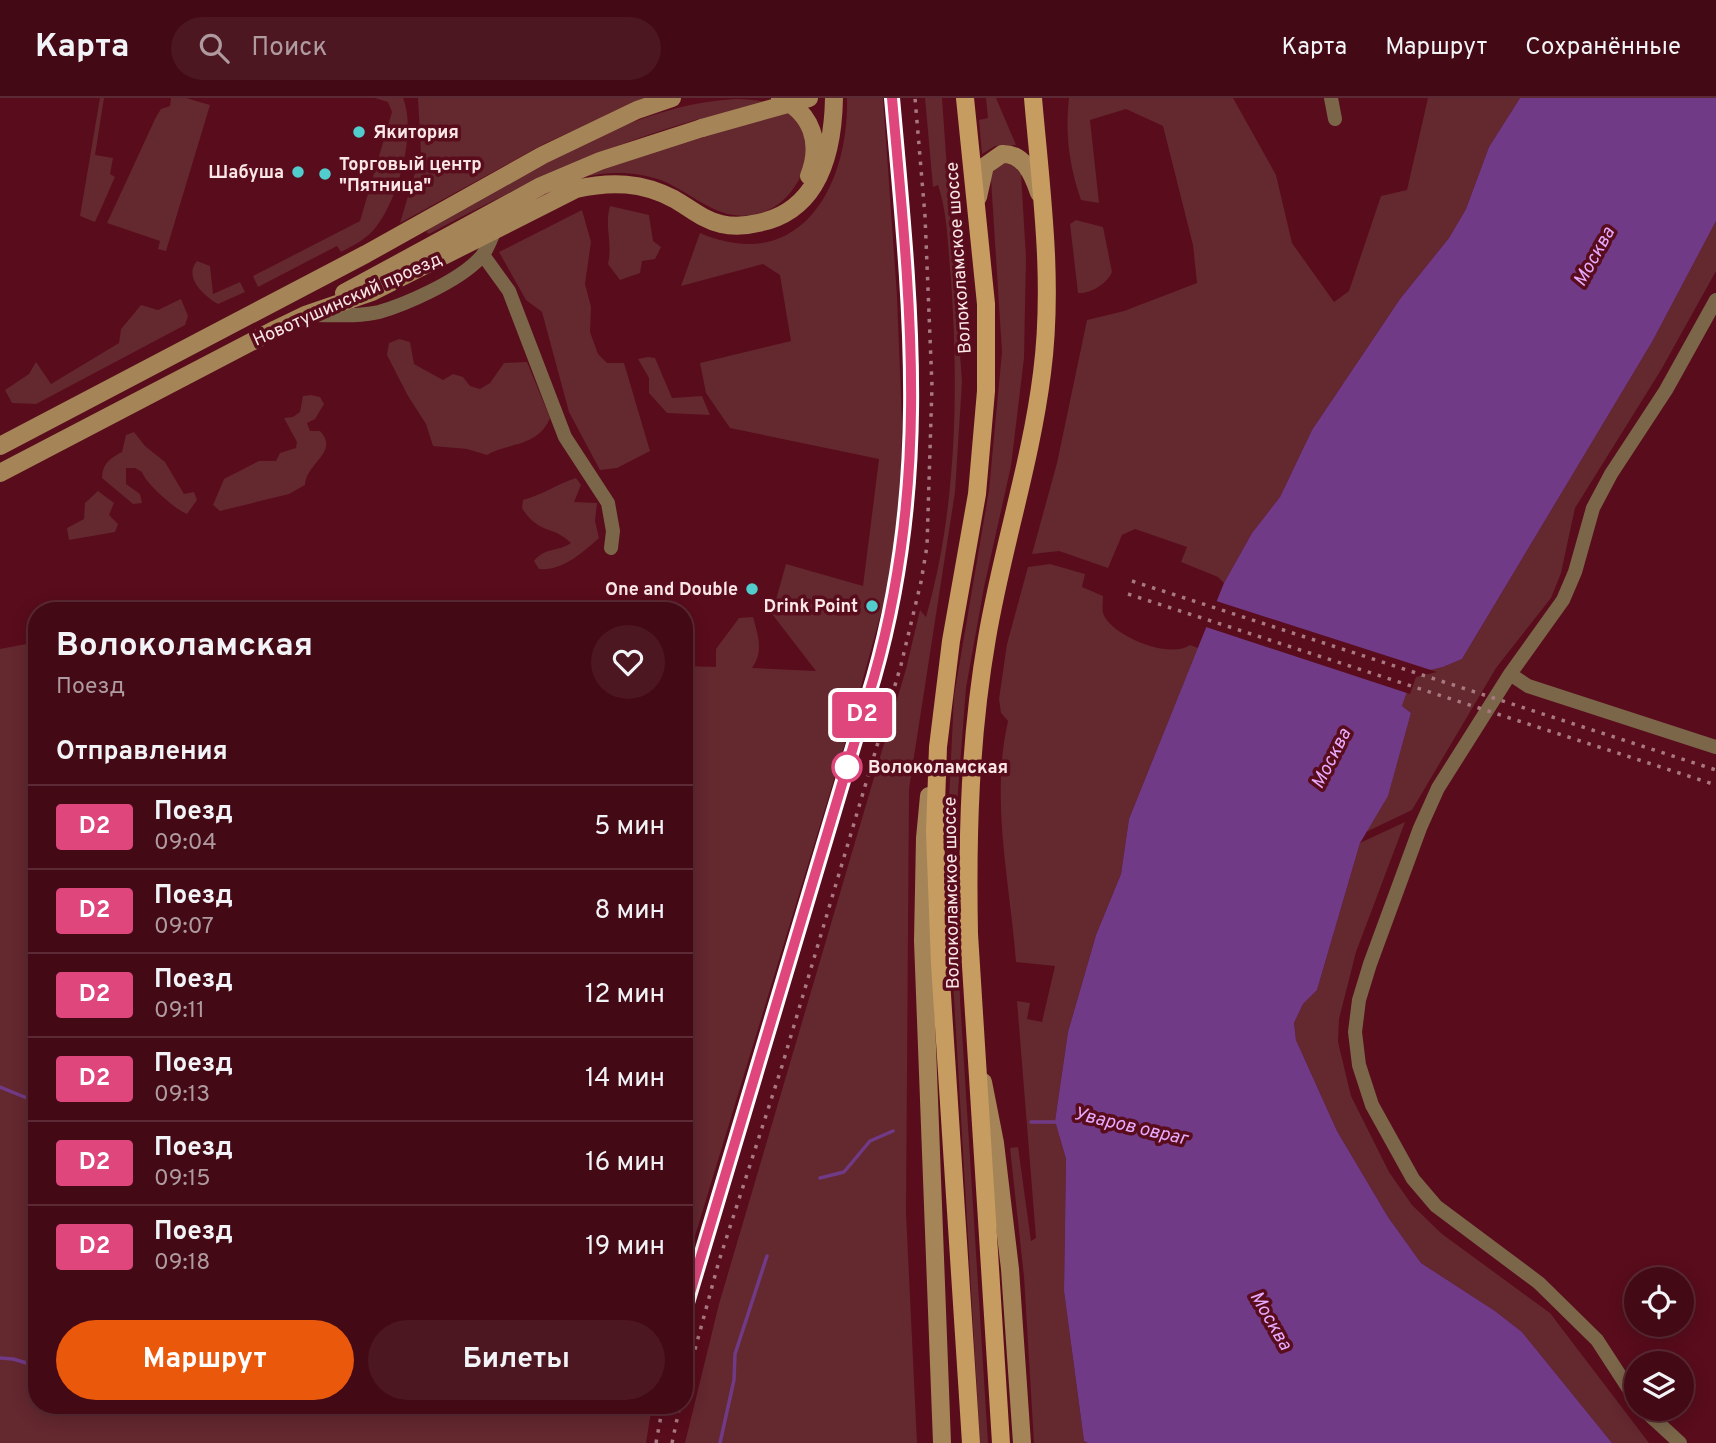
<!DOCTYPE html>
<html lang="ru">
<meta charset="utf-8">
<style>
:root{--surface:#430915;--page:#4d1722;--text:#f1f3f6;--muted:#af9aa0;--line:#5b2a34;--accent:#ea580c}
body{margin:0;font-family:Overpass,sans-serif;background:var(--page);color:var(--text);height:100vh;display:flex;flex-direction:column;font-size:26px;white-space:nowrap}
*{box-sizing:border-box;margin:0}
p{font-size:23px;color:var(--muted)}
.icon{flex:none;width:38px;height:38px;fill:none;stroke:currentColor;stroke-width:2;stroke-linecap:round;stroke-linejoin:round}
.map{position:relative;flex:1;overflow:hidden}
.details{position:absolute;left:28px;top:504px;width:665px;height:812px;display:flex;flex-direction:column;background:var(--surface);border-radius:28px;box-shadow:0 4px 18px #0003,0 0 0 2px var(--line)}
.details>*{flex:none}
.badge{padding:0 14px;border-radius:5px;font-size:24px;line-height:46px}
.buttons{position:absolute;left:1624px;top:1169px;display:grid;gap:14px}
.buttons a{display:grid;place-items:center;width:70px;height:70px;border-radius:50%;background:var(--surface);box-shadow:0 4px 18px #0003,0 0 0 2px var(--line);font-size:35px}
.map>.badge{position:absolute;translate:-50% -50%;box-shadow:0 0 0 4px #fff}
h2{padding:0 28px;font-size:26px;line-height:63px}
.round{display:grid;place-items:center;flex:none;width:74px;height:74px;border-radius:37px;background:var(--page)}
.overview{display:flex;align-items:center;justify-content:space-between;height:119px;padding:0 28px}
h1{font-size:33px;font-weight:700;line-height:52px}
.primary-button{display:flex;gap:14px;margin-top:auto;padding:14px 28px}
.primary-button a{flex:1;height:80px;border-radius:42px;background:var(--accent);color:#fff;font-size:28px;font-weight:700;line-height:80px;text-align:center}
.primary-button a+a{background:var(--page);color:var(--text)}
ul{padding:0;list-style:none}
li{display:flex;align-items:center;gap:21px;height:84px;padding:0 28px;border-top:2px solid var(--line)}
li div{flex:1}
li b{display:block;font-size:26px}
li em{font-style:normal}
li .badge{min-width:77px;font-weight:700;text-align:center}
header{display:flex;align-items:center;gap:42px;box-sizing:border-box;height:98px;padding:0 35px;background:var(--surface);border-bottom:2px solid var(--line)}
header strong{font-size:33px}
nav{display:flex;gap:38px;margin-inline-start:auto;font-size:24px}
.search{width:490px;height:63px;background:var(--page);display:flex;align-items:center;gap:18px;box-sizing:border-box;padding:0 24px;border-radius:38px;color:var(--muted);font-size:26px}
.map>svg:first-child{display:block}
</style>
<header>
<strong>Карта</strong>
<div class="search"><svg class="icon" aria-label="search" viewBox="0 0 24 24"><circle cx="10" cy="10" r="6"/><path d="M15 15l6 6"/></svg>Поиск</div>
<nav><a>Карта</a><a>Маршрут</a><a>Сохранённые</a></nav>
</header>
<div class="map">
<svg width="1716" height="1345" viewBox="0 0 1716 1345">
<rect width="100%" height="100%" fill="#590c1c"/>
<!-- green -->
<path fill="#64282f" d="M 100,0 L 104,0 L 95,57 L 113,60 L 110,76 L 115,79 L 95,124 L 80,118 Z
M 171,0 L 186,0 L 210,7 L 166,153 L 158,151 L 160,143 L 107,125 L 156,19 L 161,11 L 170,8 Z
M 375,0 L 403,0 C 417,34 398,101 376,129 C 367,141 354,147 341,154 L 337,148 L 258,189 L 253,178 L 360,123 L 392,14 L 388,4 Z
M 418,0 L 644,0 L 544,46 L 400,125 L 421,55 Z
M 847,0 L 883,0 L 897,198 L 902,325 L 900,398 L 889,486 L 849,632 L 684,1174 L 684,568 L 716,569 L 716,551 L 739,520 L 753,519 C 758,538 764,553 752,570 L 816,573 L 772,516 L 786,466 L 863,488 L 879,361 L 730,330 L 706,295 L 700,265 L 791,243 L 780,177 L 763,166 L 681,188 L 700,135 C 801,178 849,87 847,0 Z
M 925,0 L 942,0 L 962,284 L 955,394 L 909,691 L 906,1115 L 917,1345 L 685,1345 L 719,1206 L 906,571 L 920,512 L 926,519 C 956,415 959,295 951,182 C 948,151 948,117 938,87 L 933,89 Z
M 986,0 L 996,0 L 1016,47 L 995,48 L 982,56 L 979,22 L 988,20 Z
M 1069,0 L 1233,0 L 1276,77 L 1292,145 L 1334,204 L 1349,193 L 1381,98 L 1407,92 L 1428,0 L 1520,0 L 1489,49 L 1466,111 L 1449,140 L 1400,201 L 1312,332 L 1280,399 L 1252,435 L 1224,485 L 1218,479 L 1181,464 L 1187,449 L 1135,431 L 1122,437 L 1108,470 L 1059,453 L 1032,456 L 1057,365 L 1087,222 L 1124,213 L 1197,185 L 1193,147 L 1163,28 L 1126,11 L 1090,22 L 1099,105 L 1081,102 C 1069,67 1065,36 1069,0 Z
M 736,1 C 754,2 772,2 788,13 C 826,38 802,99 766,113 C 724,130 698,98 663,83 C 639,74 613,73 589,78 L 588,75 L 699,21 C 603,48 517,89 429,136 L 426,134 C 439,119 467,109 485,99 C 564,55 644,6 736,1 Z
M 1003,65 L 1013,67 L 1021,76 L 1026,159 L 1024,260 L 1011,368 L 984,489 L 966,590 L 956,719 L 960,901 L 988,1345 L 980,1345 L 946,763 L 954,598 L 989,392 L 1002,254 L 991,81 L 993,74 Z
M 610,108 L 649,117 L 653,143 L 661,149 L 655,161 L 642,163 L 640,175 L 620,182 L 608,166 C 613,145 604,129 610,108 Z
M 582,112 L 591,144 L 585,186 L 591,209 L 590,234 L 598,256 L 607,265 L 624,265 L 650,353 L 617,370 L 600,372 L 569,314 L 542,214 L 526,202 L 499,154 Z
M 1076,122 L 1103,129 L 1112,174 C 1107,186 1090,196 1078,195 L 1070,126 Z
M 1716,123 L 1716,173 L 1661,272 L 1575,410 L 1561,475 L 1551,500 L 1496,570 L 1412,712 L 1366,734 L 1388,697 L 1411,615 L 1402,608 L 1413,575 L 1443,569 L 1462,561 L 1652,244 Z
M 197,163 L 210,168 L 213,196 L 240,184 L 245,194 L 218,206 C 204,198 183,179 197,163 Z
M 181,201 L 188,218 L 185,227 L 36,306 L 12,305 L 5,292 L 29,276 L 36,264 L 51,286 L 119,245 L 121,231 L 141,207 L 158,212 Z
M 399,241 L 410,244 L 414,266 L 443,282 L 453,276 L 463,279 L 470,288 L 480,291 L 490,285 L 504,265 L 527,264 L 550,320 C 538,349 510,344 487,357 L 467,351 L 433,348 L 426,326 L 408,298 L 387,257 L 389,245 Z
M 648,259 L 655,260 L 672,300 L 702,298 L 710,317 L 667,315 L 649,295 L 649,280 L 638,261 Z
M 311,297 L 320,299 L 324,306 L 315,321 L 307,325 L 310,333 L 320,333 C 340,354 306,365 305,387 L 289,396 L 220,413 L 213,407 L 224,381 L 259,363 L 276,363 L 280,355 L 296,350 L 297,344 L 284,320 L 293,319 L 300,314 L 303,298 Z
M 134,334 L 145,348 L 165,364 L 184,396 L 194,394 L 197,402 L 187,416 C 176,412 145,385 142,374 L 135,370 L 126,370 L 126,386 L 140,396 L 142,405 L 133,406 L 102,380 C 102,366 110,360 122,354 L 126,337 Z
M 576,380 L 581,387 L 574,404 L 597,405 L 595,423 L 599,440 C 582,455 563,473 539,471 L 534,463 C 545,449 558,454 571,445 C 553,427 539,437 522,410 L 523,402 C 542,397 557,386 576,380 Z
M 98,393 L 114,405 L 109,417 L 118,426 L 115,434 L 69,442 L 67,430 L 84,421 L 85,405 Z
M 1050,466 L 1085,476 L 1082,489 L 1103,498 C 1103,503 1102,511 1103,515 C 1110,537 1169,562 1190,547 L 1198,550 L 1129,721 L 1121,776 L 1096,837 L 1068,934 L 1055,1023 L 1066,1061 L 1064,1193 L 1084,1343 L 1088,1345 L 1034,1345 L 1024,1179 L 1010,1050 L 1018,1049 L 1031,1143 L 1036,1140 L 1017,903 L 1030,905 L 1027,921 L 1042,924 L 1055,868 L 1016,864 C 1010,784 990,702 1008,623 L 1001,615 L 999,601 L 1007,546 L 1028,469 Z
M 37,544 L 37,1307 L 652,1307 L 646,1345 L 0,1345 L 0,551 Z
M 1405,724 L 1356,854 L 1339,921 L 1338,944 L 1351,998 L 1389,1074 L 1412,1107 L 1442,1136 L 1550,1215 L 1649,1345 L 1612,1345 L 1522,1234 L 1495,1213 L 1421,1165 L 1388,1119 L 1337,1033 L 1296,942 L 1294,925 L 1303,906 L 1317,892 L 1360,745 Z"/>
<!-- water -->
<path fill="#713a86" d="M 1520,0 L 1716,0 L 1716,123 L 1652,244 L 1462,561 L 1443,569 L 1413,576 L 1402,608 L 1411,615 L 1388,698 L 1360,745 L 1317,892 L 1303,906 L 1294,925 L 1296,942 L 1337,1033 L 1388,1119 L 1421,1165 L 1495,1213 L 1522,1234 L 1612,1345 L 1088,1345 L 1084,1343 L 1064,1193 L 1066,1061 L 1055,1023 L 1068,934 L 1096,837 L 1121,776 L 1129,721 L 1224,485 L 1252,435 L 1280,399 L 1312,332 L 1400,201 L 1449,140 L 1466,111 L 1489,49 Z"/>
<!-- pier -->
<path fill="#590c1c" d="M 1213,502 L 1437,574 L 1416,579 L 1410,596 L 1203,528 Z"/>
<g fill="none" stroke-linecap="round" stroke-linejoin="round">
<!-- stream -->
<path stroke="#713a86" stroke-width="3.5" d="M 0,989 L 37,1004
M 1031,1024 L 1057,1024
M 820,1080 L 844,1074 L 870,1043 L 893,1033
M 0,1260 L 13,1261 L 37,1268
M 720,1345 L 734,1282 L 735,1256 L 767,1158"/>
<!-- street -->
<path stroke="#7b664a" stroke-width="14" d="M 1331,0 L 1335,21
M 483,157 L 509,193 L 565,339 L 608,405 L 613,433 L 611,450
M 313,217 C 334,217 358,219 379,214 C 407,206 455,184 476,164 C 486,156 490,143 495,132
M 1510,576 L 1528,588 L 1716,649
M 1636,1302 L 1597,1242 L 1539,1185 L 1436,1108 L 1413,1081 L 1372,1007 L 1359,967 L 1355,934 L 1359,902 L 1370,866 L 1420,730 L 1438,690 L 1510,576 L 1563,502 L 1575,474 L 1593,410 L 1611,376 L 1666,292 L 1716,202
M 1643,1311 L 1680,1345"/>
<!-- secondary -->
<path stroke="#a58557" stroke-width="18" d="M 780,0 C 812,15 822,45 809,78
M 978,99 L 985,68 L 1002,56 C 1024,55 1033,77 1039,95
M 344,195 L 541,88 L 600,63 L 702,30
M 0,348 L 366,156 L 543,57 L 637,12 L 672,0
M 0,375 L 276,231 L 305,217 L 372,194 L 576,91 C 611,83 642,84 674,101 C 690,110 703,122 721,126 C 734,129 746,128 758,125 C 819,113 833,54 834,0
M 929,698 L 925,740 L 923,843 L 942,1345
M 983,984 L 995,1045 L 1010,1171 L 1022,1345"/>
<!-- primary -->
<path stroke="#c69c60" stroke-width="18" d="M 965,0 L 986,206 L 986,293 L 977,396 L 951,543 L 938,649 L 935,734 L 940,866 L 971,1345
M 1001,1345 L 969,836 C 967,736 970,638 987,540 C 1002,451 1031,364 1042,275 C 1054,183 1041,92 1033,0"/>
<!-- rail -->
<path stroke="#a97981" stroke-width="3.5" stroke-dasharray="3.5 7" stroke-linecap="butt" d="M 1132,483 L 1716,672
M 1128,496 L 1716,687
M 684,1215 L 874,579 C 931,377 910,204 892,0
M 684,1292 L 719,1163 L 782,968 L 901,567 L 921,484 L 927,448 L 932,288 L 925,118 L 915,0
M 656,1345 L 663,1307
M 672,1345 L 680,1307"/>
<!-- secondary-bridge -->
<path stroke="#a58557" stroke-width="18" d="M 702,30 L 809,0"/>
</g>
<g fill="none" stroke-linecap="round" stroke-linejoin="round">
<defs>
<path id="line" d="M 684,1215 L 874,579 C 931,379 910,202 892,0"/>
</defs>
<!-- line casing -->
<use href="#line" stroke="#fff" stroke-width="16"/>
<!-- line -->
<use href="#line" stroke="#df477c" stroke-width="10"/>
</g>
<!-- markers -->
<g fill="#52cdcd" stroke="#590c1c" stroke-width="2.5">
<circle cx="359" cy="34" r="7"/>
<circle cx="298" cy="74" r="7"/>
<circle cx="325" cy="76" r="7"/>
<circle cx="752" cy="491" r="7"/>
<circle cx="872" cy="508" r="7"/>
</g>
<circle fill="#fff" stroke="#df477c" stroke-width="3.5" cx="847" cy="669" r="14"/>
<g text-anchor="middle" stroke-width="7" stroke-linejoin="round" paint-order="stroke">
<!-- poi labels -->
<g font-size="18" font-weight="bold" fill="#fae6e7" stroke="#590c1c" text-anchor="end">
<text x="373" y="40" text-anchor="start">Якитория</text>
<text x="339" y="72" text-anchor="start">Торговый центр<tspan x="339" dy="21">"Пятница"</tspan></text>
<text x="284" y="80">Шабуша</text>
<text x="738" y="497">One and Double</text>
<text x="858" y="514">Drink Point</text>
</g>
<!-- street labels -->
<g font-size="18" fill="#fae6e7" stroke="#590c1c">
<text transform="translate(958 160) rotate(-94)" y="6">Волоколамское шоссе</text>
<text transform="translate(347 201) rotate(-24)" y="6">Новотушинский проезд</text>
<text transform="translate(951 795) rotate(-91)" y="6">Волоколамское шоссе</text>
</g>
<!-- stop labels -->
<g font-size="18" font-weight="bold" fill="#fae6e7" stroke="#590c1c" text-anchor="start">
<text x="868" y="675">Волоколамская</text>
</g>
<!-- water labels -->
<g font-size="19" font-style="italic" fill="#e6abfe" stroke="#590c1c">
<text transform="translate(1593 158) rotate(-61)" y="7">Москва</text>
<text transform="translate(1330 660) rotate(-63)" y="7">Москва</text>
<text transform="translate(1131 1027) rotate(13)" y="7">Уваров овраг</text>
<text transform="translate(1272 1222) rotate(60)" y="7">Москва</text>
</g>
</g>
</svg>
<div class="buttons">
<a><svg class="icon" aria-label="locate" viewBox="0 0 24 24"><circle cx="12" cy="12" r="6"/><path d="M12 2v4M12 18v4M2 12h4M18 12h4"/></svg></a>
<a><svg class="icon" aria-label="layers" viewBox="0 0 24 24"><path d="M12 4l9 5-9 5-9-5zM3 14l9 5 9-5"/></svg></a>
</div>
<b class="badge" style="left:862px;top:617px;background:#df477c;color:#fff">D2</b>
<section class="details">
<div class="overview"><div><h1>Волоколамская</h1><p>Поезд</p></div><a class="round"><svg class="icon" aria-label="heart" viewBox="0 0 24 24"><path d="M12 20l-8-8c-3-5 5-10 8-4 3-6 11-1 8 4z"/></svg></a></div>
<h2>Отправления</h2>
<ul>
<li><span class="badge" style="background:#df477c;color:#fff">D2</span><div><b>Поезд</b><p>09:04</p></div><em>5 мин</em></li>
<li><span class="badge" style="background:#df477c;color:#fff">D2</span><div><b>Поезд</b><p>09:07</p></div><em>8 мин</em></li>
<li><span class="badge" style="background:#df477c;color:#fff">D2</span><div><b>Поезд</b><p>09:11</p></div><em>12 мин</em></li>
<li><span class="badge" style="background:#df477c;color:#fff">D2</span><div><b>Поезд</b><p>09:13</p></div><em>14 мин</em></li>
<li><span class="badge" style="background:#df477c;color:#fff">D2</span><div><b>Поезд</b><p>09:15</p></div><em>16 мин</em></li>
<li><span class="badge" style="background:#df477c;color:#fff">D2</span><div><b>Поезд</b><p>09:18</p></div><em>19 мин</em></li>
</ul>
<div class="primary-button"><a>Маршрут</a><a>Билеты</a></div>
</section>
</div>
